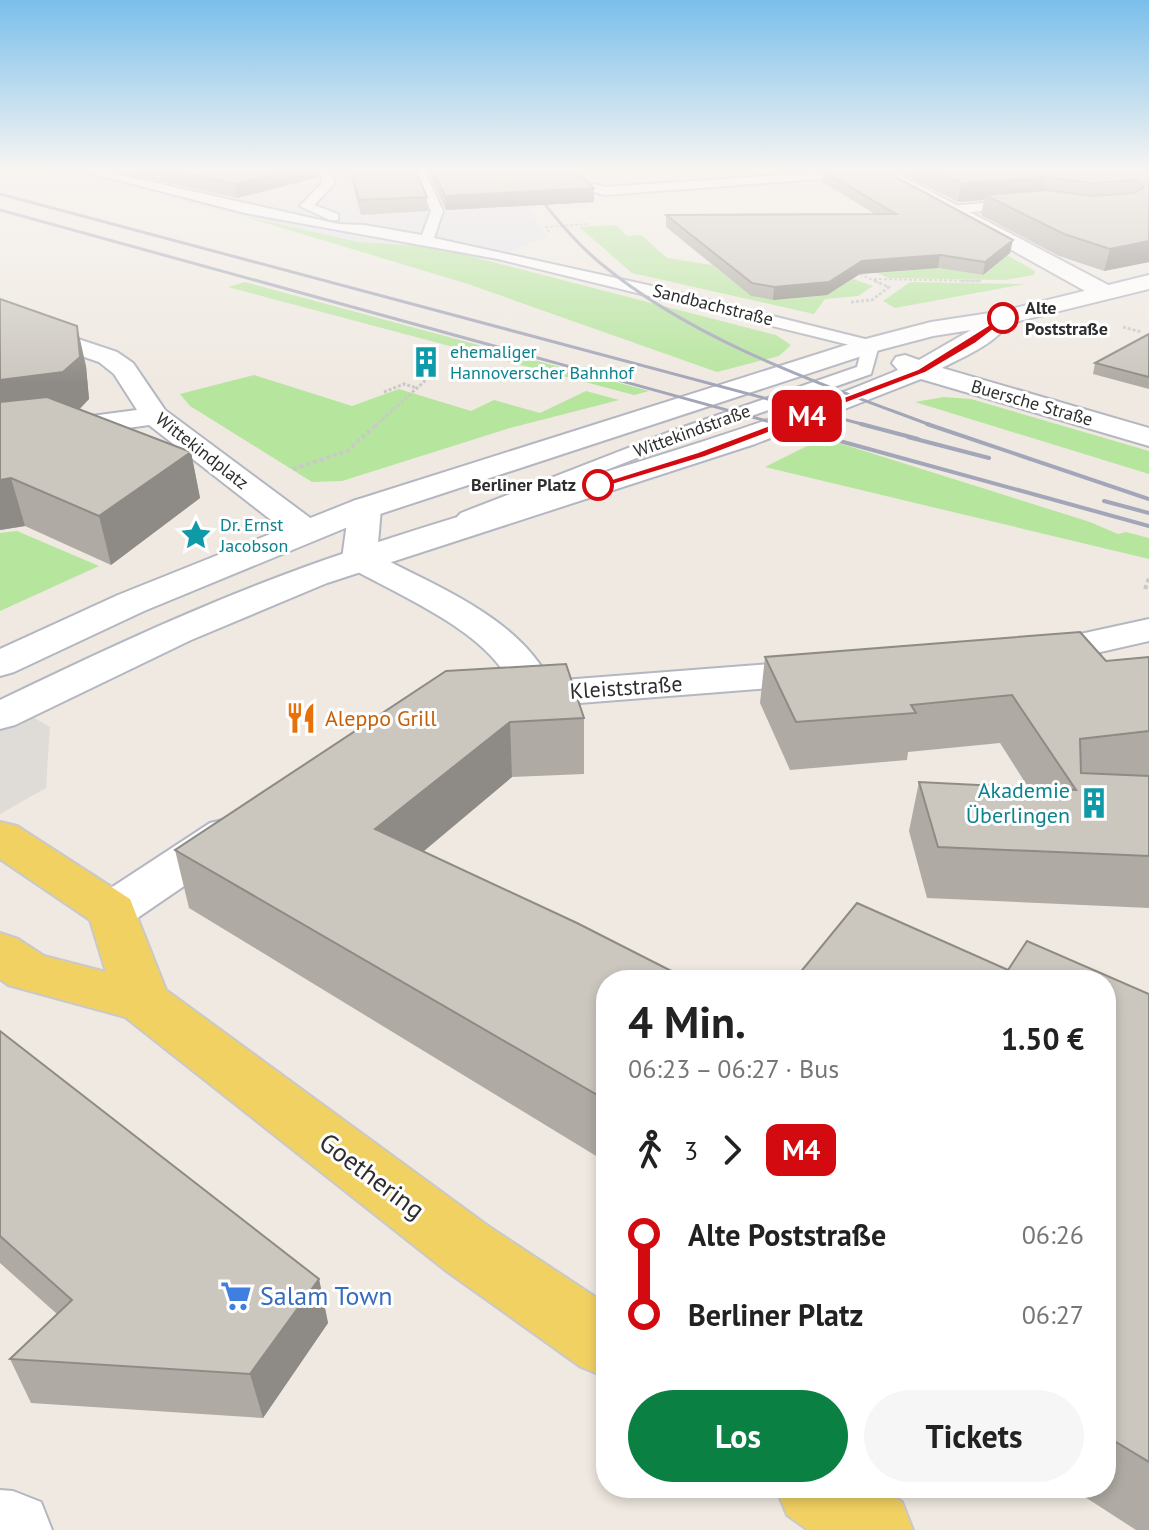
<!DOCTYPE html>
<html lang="de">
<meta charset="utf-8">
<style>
:root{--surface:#fff;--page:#f6f6f6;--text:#222;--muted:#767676;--accent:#0b8043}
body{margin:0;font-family:"PT Sans",sans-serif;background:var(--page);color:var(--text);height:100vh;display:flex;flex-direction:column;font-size:30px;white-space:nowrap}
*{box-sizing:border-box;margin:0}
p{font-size:26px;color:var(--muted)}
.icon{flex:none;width:44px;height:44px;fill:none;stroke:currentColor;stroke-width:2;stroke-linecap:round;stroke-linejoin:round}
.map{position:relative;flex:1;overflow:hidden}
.drawer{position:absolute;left:596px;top:970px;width:520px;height:528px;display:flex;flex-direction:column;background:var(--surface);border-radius:32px;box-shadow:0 4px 12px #0003}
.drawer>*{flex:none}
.badge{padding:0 16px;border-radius:12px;font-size:28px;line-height:52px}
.map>.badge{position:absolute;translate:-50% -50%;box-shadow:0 0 0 4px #fff}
.legs{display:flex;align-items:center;gap:12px;height:88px;padding:0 32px;font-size:26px}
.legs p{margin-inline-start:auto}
.overview{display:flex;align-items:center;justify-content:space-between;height:136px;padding:0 32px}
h1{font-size:44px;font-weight:700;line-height:60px}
.primary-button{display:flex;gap:16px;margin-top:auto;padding:16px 32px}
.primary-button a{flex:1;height:92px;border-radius:48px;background:var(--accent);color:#fff;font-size:32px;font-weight:700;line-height:92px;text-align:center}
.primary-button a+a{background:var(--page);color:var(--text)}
ul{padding:0 32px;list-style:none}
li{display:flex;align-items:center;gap:28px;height:80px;font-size:30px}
li i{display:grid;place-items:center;width:12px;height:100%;margin:0 10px;background:currentColor}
li i::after{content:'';width:20px;height:20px;margin:-10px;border:6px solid;border-radius:50%;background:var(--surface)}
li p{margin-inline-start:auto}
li:first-child i{background:linear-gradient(#0000 50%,currentColor 0)}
li:last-child i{background:linear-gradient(currentColor 50%,#0000 0)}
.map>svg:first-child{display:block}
</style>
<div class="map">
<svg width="1149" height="1530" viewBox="0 0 1149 1530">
<rect width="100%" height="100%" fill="#efe9e1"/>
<!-- industrial -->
<path fill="#e3e1e8" d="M 43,170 L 501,170 L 547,237 L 485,260 L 434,247 L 358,242 Z"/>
<!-- green -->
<path fill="#b6e59e" d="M 239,215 L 358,242 L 434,247 L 776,335 L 791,345 L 779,356 L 717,372 L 468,284 Z
M 616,225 L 627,236 L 641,235 L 667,258 L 712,265 L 751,296 L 773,300 L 827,295 L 853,279 L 873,286 L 858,296 L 825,299 L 814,314 L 632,273 L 579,227 Z
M 986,243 L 1035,271 L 1034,275 L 1004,280 L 888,278 L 878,273 L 938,268 L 983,275 Z
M 245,282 L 649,391 L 634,395 L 228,287 Z
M 910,282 L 1025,284 L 895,308 L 883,301 Z
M 254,375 L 352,406 L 399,389 L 471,411 L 494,400 L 540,413 L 586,391 L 619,400 L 510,428 L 342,481 L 312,482 L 190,406 L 180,394 Z
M 944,397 L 971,399 L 1149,451 L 1149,474 L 915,402 Z
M 823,438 L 1090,522 L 1118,534 L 1126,532 L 1149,538 L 1149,559 L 765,467 Z
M 17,531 L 99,566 L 0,611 L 0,533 Z"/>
<!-- plaza -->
<path fill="#dfdcd8" d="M 0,698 L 50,727 L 46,788 L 0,814 Z"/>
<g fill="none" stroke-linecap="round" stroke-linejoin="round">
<defs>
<path id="service" d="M 79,170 L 98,170 L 338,224 L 364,225 L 422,235 L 431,211 L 413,170 L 424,170 L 443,211 L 434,238 L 652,286 L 877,342 L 879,345 L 871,374 L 683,440 L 475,521 L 461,521 L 457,517 L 461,513 L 669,432 L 857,367 L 862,348 L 498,259 L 245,213 Z
M 321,170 L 331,170 L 334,184 L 314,205 L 338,214 L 338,220 L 330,220 L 300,206 L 322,183 Z
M 559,170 L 570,170 L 581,181 L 605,187 L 857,170 L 866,173 L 860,176 L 604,195 L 573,185 Z
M 1018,200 L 1022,201 L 1022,207 L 951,214 L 945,210 L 951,206 Z"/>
<path id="minor" d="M 868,170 L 890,170 L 1112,287 L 1116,292 L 1112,297 L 1096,297 Z
M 0,313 L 117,352 L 133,363 L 165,410 L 317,523 L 322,530 L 317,537 L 305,540 L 293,537 L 149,425 L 0,446 L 0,428 L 137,410 L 114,374 L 99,362 L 0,328 Z
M 365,498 L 377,501 L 381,508 L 377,555 C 437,587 517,617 550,681 L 822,660 L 836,664 L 842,672 L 836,680 L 822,684 L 516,708 L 502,705 L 496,696 L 502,687 L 511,685 C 488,631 396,594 347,566 L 342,559 L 349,508 L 353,501 Z
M 1149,619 L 1149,641 L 1030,668 L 1016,664 L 1010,656 L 1016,648 Z
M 227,819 L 244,823 L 251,834 L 244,845 L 130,923 L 112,928 L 94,923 L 87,911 L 94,899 L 210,823 Z
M 0,1490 L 13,1491 L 41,1502 L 52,1530 L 0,1530 Z"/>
<path id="secondary" d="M 1149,275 L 1149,289 L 1007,324 C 997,343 961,358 942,368 L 1149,428 L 1149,446 L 921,379 L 755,444 L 327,583 L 191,640 L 15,725 L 0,729 L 0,700 C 114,645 230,591 351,551 C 530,491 716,446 891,373 L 898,370 L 892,363 L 896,357 L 905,355 L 919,360 L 971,330 L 933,336 L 880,350 L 377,515 L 144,611 L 14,672 L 0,676 L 0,649 L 118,595 L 353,501 L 862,340 L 931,322 L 1003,311 Z"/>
<path id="primary" d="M 0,822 L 17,826 L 130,899 L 166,990 L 491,1228 L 606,1304 L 606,1377 L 581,1367 L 445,1270 L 125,1017 L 8,985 L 0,979 L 0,933 L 18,939 L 44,956 L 106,972 L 90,920 L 0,859 Z
M 776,1488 L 880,1488 L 902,1502 L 913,1530 L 808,1530 L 787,1515 Z"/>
</defs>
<!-- service casing -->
<use href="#service" stroke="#b4b7c1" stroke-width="4"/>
<!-- minor casing -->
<use href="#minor" stroke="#b4b7c1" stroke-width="4"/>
<!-- secondary casing -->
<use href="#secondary" stroke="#b4b7c1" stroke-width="4"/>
<!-- primary casing -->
<use href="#primary" stroke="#c9c9c9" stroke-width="4"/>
<!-- path-far2 -->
<path stroke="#c9c9c9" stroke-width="2" stroke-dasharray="3 2" stroke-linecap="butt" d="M 549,232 L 546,227 L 589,224
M 860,274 L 879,283
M 874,279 L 981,281"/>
<!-- path-far1 -->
<path stroke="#c9c9c9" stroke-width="3" stroke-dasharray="3 2" stroke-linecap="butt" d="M 961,281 L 981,281
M 851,302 L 872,300 L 889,287 L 875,281
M 1123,327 L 1141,332
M 384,392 L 404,384 L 417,388
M 375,426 L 427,379"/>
<!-- path -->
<path stroke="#c9c9c9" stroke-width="4" stroke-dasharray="4 3" stroke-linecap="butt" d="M 293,469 L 347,451 L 377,424
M 1145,589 L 1149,578"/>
<!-- service -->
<use href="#service" fill="#fff" fill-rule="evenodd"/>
<!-- minor -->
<use href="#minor" fill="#fff" fill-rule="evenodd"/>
<!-- secondary -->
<use href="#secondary" fill="#fff" fill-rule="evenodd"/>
<!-- primary -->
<use href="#primary" fill="#f2d163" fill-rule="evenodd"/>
<!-- rail-far1 -->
<path stroke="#a3a6b8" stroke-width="3" d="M 518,170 C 543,202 568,236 599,262 C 693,341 819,383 933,426
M 0,194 L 869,426
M 0,210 L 785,426"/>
<!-- rail -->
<path stroke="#a3a6b8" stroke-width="4" d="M 778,424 L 1149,526
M 861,424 L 918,439
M 927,424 L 1149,499
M 908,437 L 989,458
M 1104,501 L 1149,513"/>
</g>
<!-- wall -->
<path fill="#afaba4" d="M 110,170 L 320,170 L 319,177 L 237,198 Z
M 349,170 L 415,170 L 427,197 L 428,211 L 361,215 Z
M 427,170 L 567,170 L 594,188 L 594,202 L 446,210 Z
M 895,170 L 1149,170 L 1149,262 L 1104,271 L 1059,256 L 981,215 L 984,200 L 958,202 Z
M 823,171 L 1010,253 L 983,275 L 938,268 L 860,274 L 827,295 L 773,300 L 751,296 L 666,227 L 666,215 L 875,214 L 822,182 Z
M 0,299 L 86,366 L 89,399 L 80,409 L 191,452 L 200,498 L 111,565 L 25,526 L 0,530 Z
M 1149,334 L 1149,389 L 1093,374 L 1095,363 Z
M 765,657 L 1106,661 L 1149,657 L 1149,908 L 927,898 L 909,831 L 919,782 L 1028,787 L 1000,743 L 908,752 L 907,760 L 790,770 L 760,703 Z
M 446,671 L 584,718 L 584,774 L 512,777 L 424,851 L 606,980 L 606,1162 L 189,908 L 175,850 Z
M 857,903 L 1008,970 L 1027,941 L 1149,994 L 1149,1530 L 1136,1530 L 1071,1488 L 1106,1488 L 1106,980 L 794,980 Z
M 0,1031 L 319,1279 L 328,1323 L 263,1418 L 31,1403 L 10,1359 L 57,1314 L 0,1263 Z"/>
<!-- shaded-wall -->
<path fill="#8e8b86" d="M 292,170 L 320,170 L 319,177 L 237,198 L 235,184 Z
M 1046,177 L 1042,196 L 985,195 L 984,200 L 958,202 L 961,183 Z
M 594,188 L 594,202 L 446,210 L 445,196 Z
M 1013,240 L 1010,253 L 983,275 L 985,262 Z
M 1149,241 L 1149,262 L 1104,271 L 1110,249 Z
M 940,255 L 938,268 L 860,274 L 827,295 L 773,300 L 774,287 L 862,261 Z
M 77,326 L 86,366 L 89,399 L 73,415 L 0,425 L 0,380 Z
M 191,452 L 200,498 L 111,565 L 99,516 Z
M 11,478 L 25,526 L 0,530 L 0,480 Z
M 510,722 L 512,777 L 382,886 L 375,829 Z
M 319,1279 L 328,1323 L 263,1418 L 250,1374 Z"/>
<!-- building -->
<path fill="#cbc7bf" stroke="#8e8b86" stroke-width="2" d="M 169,170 L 292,170 L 235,184 Z
M 351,170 L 415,170 L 427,197 L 359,200 Z
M 433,170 L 567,170 L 571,173 L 584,178 L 594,188 L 445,196 Z
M 842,170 L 883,170 L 1013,240 L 985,262 L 940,255 L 862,261 L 829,282 L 774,287 L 752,283 L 666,215 L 896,214 L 823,171 Z
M 934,170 L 1149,170 L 1149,241 L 1110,249 L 1064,234 L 985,195 L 1046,190 L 1091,196 L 1135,193 L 1144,187 L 1136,180 L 1091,183 L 1046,177 L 961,183 Z
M 0,299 L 77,326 L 80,357 L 63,372 L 0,380 Z
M 1149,334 L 1149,377 L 1095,363 Z
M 47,397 L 191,452 L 99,516 L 11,478 L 0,480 L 0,402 Z
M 1080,632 L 1106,661 L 1149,657 L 1149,731 L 1080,739 L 1081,773 L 1149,776 L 1149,856 L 938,847 L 919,782 L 1076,790 L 1012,695 L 911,705 L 916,713 L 796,722 L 765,657 Z
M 566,664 L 584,718 L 510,722 L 375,829 L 577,923 L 689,980 L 606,980 L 606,1100 L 175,850 L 446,671 Z
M 857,903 L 1008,970 L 1027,941 L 1149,994 L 1149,1462 L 1106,1436 L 1106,980 L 794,980 Z
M 0,1031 L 319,1279 L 250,1374 L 10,1359 L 72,1300 L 0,1236 Z"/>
<!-- sky -->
<linearGradient id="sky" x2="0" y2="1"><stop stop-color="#7abfeb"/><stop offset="0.44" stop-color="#f8f5f2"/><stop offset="1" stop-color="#f8f5f2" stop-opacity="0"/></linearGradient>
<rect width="1149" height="384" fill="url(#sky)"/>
<!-- line-1 -->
<path fill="#d40a11" stroke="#fff" stroke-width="2" d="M 1003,316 L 1006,320 L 976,343 L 925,373 L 705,457 L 602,488 L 593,485 L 698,452 L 918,369 Z"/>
<!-- icons -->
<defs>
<symbol id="building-bare" viewBox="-9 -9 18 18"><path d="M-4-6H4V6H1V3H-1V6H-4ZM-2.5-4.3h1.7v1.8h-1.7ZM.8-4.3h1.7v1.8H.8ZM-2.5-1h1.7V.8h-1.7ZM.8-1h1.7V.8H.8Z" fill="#0f9aa8" stroke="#fff" stroke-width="2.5" paint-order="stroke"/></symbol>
<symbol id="sight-bare" viewBox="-9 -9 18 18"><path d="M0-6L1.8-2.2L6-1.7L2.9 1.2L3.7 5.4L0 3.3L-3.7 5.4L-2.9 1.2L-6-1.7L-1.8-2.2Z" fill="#0f9aa8" stroke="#fff" stroke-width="2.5" paint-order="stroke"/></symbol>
<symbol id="restaurant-bare" viewBox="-9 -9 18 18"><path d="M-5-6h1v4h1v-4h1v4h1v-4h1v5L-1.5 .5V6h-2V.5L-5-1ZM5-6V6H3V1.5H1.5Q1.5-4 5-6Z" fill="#e8710a" stroke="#fff" stroke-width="2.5" paint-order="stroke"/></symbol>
<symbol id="supermarket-bare" viewBox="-9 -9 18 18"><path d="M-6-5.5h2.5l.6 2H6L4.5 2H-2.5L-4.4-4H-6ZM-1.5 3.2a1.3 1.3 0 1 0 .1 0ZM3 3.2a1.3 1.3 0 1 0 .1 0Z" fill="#3f7fe0" stroke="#fff" stroke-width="2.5" paint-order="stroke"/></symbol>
</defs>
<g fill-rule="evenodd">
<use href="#building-bare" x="404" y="340" width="44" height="44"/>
<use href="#sight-bare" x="174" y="513" width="44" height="44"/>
<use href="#restaurant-bare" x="279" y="696" width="44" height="44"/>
<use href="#building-bare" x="1072" y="781" width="44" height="44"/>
<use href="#supermarket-bare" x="214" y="1274" width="44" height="44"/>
</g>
<!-- markers -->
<g fill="#fff" stroke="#d40a11" stroke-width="4">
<circle cx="1003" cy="318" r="14"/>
<circle cx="598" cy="485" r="14"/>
</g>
<g text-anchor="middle" stroke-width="6" stroke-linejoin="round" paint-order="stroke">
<!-- far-street labels -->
<g font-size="18" fill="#2e2e2e" stroke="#fff">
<text transform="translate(713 305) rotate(14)" y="6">Sandbachstraße</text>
<text transform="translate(1032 403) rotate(16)" y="6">Buersche Straße</text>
<text transform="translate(692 431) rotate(-20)" y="6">Wittekindstraße</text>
<text transform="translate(202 451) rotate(38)" y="6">Wittekindplatz</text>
</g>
<!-- far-stop labels -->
<g font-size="18" font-weight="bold" fill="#2e2e2e" stroke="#fff" text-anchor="start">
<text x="1025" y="314">Alte<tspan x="1025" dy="21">Poststraße</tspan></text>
<text x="576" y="491" text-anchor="end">Berliner Platz</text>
</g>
<!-- far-culture labels -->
<g font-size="18" fill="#0d838f" stroke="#fff" text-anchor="start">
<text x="450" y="358">ehemaliger<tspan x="450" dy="21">Hannoverscher Bahnhof</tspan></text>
<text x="220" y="531">Dr. Ernst<tspan x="220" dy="21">Jacobson</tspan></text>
</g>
<!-- street labels -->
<g font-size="22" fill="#2e2e2e" stroke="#fff">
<text transform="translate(626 687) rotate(-4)" y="8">Kleiststraße</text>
</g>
<!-- food labels -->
<g font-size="22" fill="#c56008" stroke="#fff" text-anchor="start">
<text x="325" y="726">Aleppo Grill</text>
</g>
<!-- culture labels -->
<g font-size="22" fill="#0d838f" stroke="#fff" text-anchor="end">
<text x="1070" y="798">Akademie<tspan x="1070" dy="25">Überlingen</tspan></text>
</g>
<!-- near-street labels -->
<g font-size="26" fill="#2e2e2e" stroke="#fff">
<text transform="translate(372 1176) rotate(37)" y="9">Goethering</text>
</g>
<!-- near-shop labels -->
<g font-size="26" fill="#366cbe" stroke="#fff" text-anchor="start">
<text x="260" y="1305">Salam Town</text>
</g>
</g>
</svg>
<b class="badge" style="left:807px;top:416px;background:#d40a11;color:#fff">M4</b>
<section class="drawer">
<div class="overview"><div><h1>4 Min.</h1><p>06:23 – 06:27 · Bus</p></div><b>1.50 €</b></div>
<div class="legs"><svg class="icon" aria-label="walk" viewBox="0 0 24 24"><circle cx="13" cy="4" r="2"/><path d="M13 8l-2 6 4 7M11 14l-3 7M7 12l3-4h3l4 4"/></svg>3<svg class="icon" aria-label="forward" viewBox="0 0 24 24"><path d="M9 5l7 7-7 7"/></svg><b class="badge" style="background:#d40a11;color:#fff">M4</b></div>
<ul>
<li><i style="color:#d40a11"></i><b>Alte Poststraße</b><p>06:26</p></li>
<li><i style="color:#d40a11"></i><b>Berliner Platz</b><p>06:27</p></li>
</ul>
<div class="primary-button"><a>Los</a><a>Tickets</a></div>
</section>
</div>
